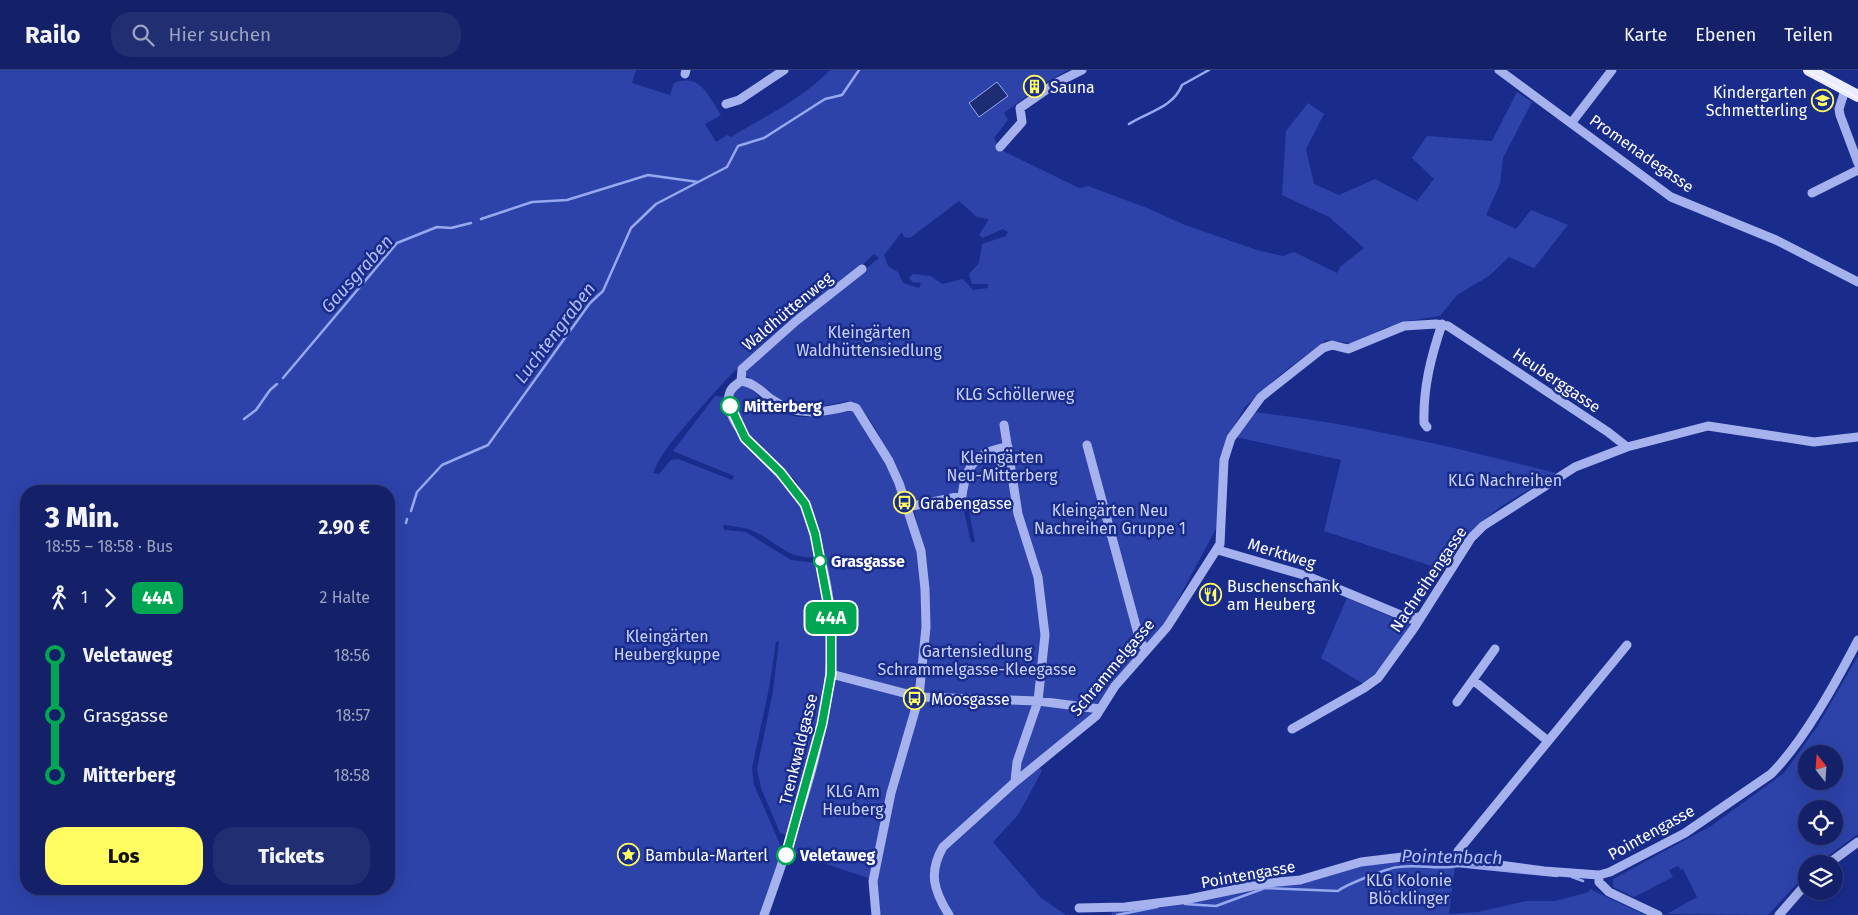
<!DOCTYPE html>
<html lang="de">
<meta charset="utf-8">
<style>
:root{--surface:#142168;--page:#212e71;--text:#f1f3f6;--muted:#9da3c0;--line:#333e7c;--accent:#fffd61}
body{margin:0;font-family:"Fira Sans",sans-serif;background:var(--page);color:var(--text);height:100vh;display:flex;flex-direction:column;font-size:19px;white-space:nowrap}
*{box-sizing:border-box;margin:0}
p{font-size:16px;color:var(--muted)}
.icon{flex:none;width:28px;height:28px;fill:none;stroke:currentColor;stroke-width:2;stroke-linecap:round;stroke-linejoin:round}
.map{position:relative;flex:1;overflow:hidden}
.details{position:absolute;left:20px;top:415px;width:375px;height:410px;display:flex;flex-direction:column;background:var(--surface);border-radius:20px;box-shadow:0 5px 20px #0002,0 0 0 1px var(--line)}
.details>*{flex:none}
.badge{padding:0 10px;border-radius:8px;font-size:18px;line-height:32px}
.needle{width:32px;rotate:343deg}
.controls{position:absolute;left:1798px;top:675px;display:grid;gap:10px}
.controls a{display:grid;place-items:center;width:45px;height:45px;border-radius:50%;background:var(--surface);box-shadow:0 5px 20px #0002,0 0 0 1px var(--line);font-size:25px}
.map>.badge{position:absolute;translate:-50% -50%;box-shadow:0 0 0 2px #fff}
.legs{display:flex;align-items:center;gap:8px;height:55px;padding:0 25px;font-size:16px}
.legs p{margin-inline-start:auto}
.headline{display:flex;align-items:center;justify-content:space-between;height:85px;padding:0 25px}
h1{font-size:28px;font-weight:800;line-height:38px}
.primary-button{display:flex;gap:10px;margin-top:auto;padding:10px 25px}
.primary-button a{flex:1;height:58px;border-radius:20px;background:var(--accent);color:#111;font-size:20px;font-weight:800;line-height:58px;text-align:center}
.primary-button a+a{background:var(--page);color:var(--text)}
ul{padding:0 25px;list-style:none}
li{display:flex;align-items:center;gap:18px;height:60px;font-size:19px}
li i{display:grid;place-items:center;width:8px;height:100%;margin:0 6px;background:currentColor}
li i::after{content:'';width:12px;height:12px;margin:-6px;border:4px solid;border-radius:50%;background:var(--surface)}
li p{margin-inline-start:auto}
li:first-child i{background:linear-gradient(#0000 50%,currentColor 0)}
li:last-child i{background:linear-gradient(currentColor 50%,#0000 0)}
header{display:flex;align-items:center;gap:30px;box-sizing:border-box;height:70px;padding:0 25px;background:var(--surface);border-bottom:1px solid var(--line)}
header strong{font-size:24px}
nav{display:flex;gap:28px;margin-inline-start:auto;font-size:18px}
.search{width:350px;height:45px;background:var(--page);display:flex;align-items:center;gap:12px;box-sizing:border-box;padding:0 18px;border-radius:20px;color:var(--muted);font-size:19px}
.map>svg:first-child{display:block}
</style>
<header>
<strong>Railo</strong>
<div class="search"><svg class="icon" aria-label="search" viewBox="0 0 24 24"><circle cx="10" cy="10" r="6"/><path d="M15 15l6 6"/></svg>Hier suchen</div>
<nav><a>Karte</a><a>Ebenen</a><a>Teilen</a></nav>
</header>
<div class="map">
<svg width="1858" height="845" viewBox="0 0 1858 845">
<rect width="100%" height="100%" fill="#1a2c8b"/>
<!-- green -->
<path fill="#2d43a9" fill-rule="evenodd" d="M 0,0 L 636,0 L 632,13 L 670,25 L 674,13 C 701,3 708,26 721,45 L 705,54 L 716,72 L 727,65 L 731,67 C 764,47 802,29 830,0 L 1068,0 L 1043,14 L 1004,43 L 1008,50 L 994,68 L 999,79 L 1079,118 L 1088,116 L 1147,138 L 1185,155 L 1257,180 L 1283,186 L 1294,182 L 1337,203 L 1341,196 L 1364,178 L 1329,147 L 1282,125 L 1286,61 L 1308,33 L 1324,44 L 1306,79 L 1314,114 L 1339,125 L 1375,109 L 1417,131 L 1434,109 L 1412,88 L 1427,66 L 1492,71 L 1517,22 L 1532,32 L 1503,88 L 1500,114 L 1486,145 L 1516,159 L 1531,140 L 1568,155 L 1534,198 L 1509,187 L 1489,206 L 1457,225 L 1440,246 L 1408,251 L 1382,259 L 1361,272 L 1352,273 L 1326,270 L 1281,304 L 1245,337 L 1231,361 L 1218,455 L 1167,550 L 1107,623 L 1093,645 L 1035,693 L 1042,701 L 1018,745 L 993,772 L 1041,828 L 1066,845 L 880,845 L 877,811 L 790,782 L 795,768 L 780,763 L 761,718 L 757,699 L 773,621 L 779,571 L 776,572 L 769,618 L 752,698 L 754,715 L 783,781 L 761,845 L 0,845 ZM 959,131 L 977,147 L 989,149 L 979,165 L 983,168 L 1003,159 L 1008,162 L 1006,166 L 982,174 L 979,193 L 969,204 L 972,214 L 988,214 L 988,218 L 973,220 L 963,209 L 942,214 L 931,206 L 913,204 L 909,208 L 912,212 L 921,213 L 919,218 L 903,213 L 898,202 L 888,196 L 884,185 L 902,162 L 904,167 L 910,168 ZM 874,184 L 879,188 L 761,284 L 743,304 C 760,313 774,329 791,335 C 810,342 829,334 848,331 C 868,329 904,415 910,433 L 965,421 L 975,472 L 971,472 L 962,432 L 958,429 L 914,439 L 919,464 L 873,367 L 855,342 C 846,338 813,351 794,346 C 787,344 779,342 772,338 C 761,331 755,319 742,314 L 733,321 L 731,328 L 715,326 L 673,381 L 734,406 L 732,410 L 678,389 L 671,390 L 659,404 L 653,403 C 661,382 676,367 690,350 C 721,313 755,279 793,248 C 819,226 850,209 874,184 ZM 763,380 L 795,410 L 802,421 L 823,491 L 817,493 L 791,490 L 746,462 L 724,460 L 723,455 C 732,456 742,457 751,460 C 776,470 786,490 817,487 L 805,438 L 795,423 L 758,384 ZM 26,421 L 389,421 L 389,819 L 26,819 Z
M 1252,342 C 1355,353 1455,378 1556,403 L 1500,437 L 1474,458 L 1444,500 L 1324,461 L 1341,390 L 1236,367 Z
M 1347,528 L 1410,555 L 1393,584 L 1365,615 L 1321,588 Z
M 1858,586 L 1858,764 L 1817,794 L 1806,794 L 1806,804 L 1768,845 L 1667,844 L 1697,827 L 1683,799 L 1681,800 L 1678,796 L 1669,800 L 1673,807 L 1634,827 L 1613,817 L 1613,809 L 1711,756 L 1784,703 L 1817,657 ZM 1806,684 L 1834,684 L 1834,711 L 1806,711 ZM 1806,739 L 1834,739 L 1834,766 L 1806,766 Z
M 1395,792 L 1455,796 L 1449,844 L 1478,842 L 1526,831 L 1555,831 L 1589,822 L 1590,819 L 1645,845 L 1112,845 L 1111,839 L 1357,796 Z"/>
<!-- water -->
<path fill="#1e2c74" stroke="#98a8ef" d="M 997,12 L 1008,26 L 979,47 L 969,33 Z"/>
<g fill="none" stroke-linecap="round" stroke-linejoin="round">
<!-- stream -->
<path stroke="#98a8ef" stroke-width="2.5" d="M 1129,54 C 1147,42 1173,38 1182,15 L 1209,0
M 481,149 L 532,132 L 567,130 L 648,105 L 698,112
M 283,308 L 397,173 L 437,157 L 451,158 L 471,153
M 244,349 L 256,340 L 270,320 L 277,314
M 411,441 L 417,422 L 442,395 L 488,375 L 590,233 L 603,221 L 631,158 L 656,134 L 727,97 L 738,76 L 764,68 L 825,29 L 842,25 L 859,0
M 406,453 L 407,449
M 1572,807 L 1583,811
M 1185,834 L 1216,836 L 1265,818 L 1338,821 C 1345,815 1390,797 1399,797 C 1419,794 1438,800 1458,796 L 1557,806
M 1117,845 L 1157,837"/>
<!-- minor -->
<path stroke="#a5b2ed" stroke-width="9" d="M 1499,0 L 1671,127 L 1776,170 L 1858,212
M 685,4 L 686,0
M 1845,20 L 1839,39 L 1840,45 L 1858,93
M 726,34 L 739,30 L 784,0
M 1572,52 L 1612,0
M 1000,77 L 1022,52 L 1020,38 L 1056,13 L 1082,0
M 1812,123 L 1858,100
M 741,311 C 754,313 761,321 771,329 C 796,347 822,343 850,336 L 856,338 L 889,391 L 899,413 L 921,481 L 925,519 L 926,557 L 919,627 L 891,723 L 873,811 L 876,845
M 741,311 C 736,315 730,318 729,325 C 721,355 781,402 799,424 C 806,433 810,444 812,455 C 820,486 830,520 831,552 C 836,649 796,754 764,845
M 741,311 L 742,299 L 796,251 L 862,199
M 1004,355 L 1018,444 L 1038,507 L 1045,565 L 1038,631 L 1017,692 L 1015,712
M 1427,357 L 1424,353 C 1423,317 1431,287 1442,254
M 1087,375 L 1140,571 L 1146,580
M 907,437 L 962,426 C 966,395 976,382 1008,377
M 1218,480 L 1307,506 L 1410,549 L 1419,547
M 831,604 L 919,627 L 1038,631 L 1100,639
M 1473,610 L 1548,671
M 1457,632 L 1495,579
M 1292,659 L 1364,618 L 1378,608 L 1414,558 L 1471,468 L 1483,456 L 1575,397 L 1627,377
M 1457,789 L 1458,781 L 1627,575
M 1828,794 L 1858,772
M 1599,805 L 1599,812 L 1609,822 L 1658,845
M 1079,838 L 1125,837 L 1189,829 L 1266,813 L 1300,810 L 1361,792 L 1411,786 L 1440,787 L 1544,801 L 1599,805 L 1610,802 L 1685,763 L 1771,704 C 1804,671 1836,612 1858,570
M 949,845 C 934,821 928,803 943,777 L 1015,712 L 1096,646 L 1115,616 L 1167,557 L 1220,474 L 1224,390 L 1231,368 L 1261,327 L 1323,278 L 1332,275 L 1348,279 L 1404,256 L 1436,254 L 1448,256 L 1608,362 L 1627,377 L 1708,356 L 1814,372 L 1858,367
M 1779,845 L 1806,814"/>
<!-- major -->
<path stroke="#ebedff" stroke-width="12" d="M 1809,0 L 1858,26"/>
<!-- tram -->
<path stroke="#fff" stroke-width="1" d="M 1805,0 L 1858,28"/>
</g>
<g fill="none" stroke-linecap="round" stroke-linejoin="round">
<defs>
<path id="line-1" d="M 730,336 L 745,368 L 780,402 L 805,434 L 815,464 L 831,549 L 831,604 L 822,654 L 786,785"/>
</defs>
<!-- line-1 casing -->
<use href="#line-1" stroke="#fff" stroke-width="11"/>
<!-- line-1 -->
<use href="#line-1" stroke="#00a651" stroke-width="8"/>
</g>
<!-- icons -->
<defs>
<symbol id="building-ring" viewBox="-11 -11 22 22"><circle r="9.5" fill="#1a2c8b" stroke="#fffd61" stroke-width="1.5"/><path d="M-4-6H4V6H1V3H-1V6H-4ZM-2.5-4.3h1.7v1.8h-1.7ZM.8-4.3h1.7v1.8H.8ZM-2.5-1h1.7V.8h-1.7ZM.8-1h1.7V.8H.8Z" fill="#fffd61"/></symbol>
<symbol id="school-ring" viewBox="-11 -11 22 22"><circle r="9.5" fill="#1a2c8b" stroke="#fffd61" stroke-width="1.5"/><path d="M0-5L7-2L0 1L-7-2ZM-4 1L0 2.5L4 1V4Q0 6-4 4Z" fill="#fffd61"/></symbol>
<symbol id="bus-ring" viewBox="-11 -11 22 22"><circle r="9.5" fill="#1a2c8b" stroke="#fffd61" stroke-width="1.5"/><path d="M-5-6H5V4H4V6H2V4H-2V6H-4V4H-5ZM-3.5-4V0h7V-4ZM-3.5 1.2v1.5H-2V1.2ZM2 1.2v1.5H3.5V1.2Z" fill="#fffd61"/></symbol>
<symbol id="restaurant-ring" viewBox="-11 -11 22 22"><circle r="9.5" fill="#1a2c8b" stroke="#fffd61" stroke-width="1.5"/><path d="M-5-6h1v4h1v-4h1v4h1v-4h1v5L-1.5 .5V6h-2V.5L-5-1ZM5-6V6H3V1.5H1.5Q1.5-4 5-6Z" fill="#fffd61"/></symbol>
<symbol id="sight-ring" viewBox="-11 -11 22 22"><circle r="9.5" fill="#1a2c8b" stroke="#fffd61" stroke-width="1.5"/><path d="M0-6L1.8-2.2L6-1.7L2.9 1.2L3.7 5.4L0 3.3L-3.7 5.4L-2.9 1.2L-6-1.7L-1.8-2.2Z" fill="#fffd61"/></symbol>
</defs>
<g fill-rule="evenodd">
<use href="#building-ring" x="1022" y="4" width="25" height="25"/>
<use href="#school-ring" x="1810" y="18" width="25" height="25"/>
<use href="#bus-ring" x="892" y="420" width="25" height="25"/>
<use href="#restaurant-ring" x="1198" y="512" width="25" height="25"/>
<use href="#bus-ring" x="902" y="616" width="25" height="25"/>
<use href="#sight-ring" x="616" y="772" width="25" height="25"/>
</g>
<!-- markers -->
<g fill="#fff" stroke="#00a651" stroke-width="2.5">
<circle cx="730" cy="336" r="9"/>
<circle cx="820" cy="491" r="6"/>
<circle cx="786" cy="785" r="9"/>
</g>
<g text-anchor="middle" stroke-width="5" stroke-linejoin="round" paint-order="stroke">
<!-- poi labels -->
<g font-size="16" fill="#fff" stroke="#1a2c8b" text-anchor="start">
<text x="1050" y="23">Sauna</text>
<text x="1807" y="28" text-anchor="end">Kindergarten<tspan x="1807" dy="18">Schmetterling</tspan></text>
<text x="920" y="439">Grabengasse</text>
<text x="1227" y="522">Buschenschank<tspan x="1227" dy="18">am Heuberg</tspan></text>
<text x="931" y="635">Moosgasse</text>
<text x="645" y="791">Bambula-Marterl</text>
</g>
<!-- street labels -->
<g font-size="16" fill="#fff" stroke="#1a2c8b">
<text transform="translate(1642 83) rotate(35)" y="6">Promenadegasse</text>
<text transform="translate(787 241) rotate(-40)" y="6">Waldhüttenweg</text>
<text transform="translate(1557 310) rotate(34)" y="6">Heuberggasse</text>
<text transform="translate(1282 483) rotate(17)" y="6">Merktweg</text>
<text transform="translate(1428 509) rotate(-56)" y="6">Nachreihengasse</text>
<text transform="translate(1112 597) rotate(-50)" y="6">Schrammelgasse</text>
<text transform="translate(798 679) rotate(-76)" y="6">Trenkwaldgasse</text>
<text transform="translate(1651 762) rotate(-29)" y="6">Pointengasse</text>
<text transform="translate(1248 804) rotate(-10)" y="6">Pointengasse</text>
</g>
<!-- park labels -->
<g font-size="16" fill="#cbd3f9" stroke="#1a2c8b">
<text x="869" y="268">Kleingärten<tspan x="869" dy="18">Waldhüttensiedlung</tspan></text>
<text x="1015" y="330">KLG Schöllerweg</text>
<text x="1002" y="393">Kleingärten<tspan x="1002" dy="18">Neu-Mitterberg</tspan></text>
<text x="1505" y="416">KLG Nachreihen</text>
<text x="1110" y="446">Kleingärten Neu<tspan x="1110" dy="18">Nachreihen Gruppe 1</tspan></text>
<text x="667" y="572">Kleingärten<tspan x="667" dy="18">Heubergkuppe</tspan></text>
<text x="977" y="587">Gartensiedlung<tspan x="977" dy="18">Schrammelgasse-Kleegasse</tspan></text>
<text x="853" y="727">KLG Am<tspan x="853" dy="18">Heuberg</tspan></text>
<text x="1409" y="816">KLG Kolonie<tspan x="1409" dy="18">Blöcklinger</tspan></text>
</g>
<!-- stop labels -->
<g font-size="16" font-weight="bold" fill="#fff" stroke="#1a2c8b" text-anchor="start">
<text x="744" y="342">Mitterberg</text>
<text x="831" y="497">Grasgasse</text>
<text x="800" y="791">Veletaweg</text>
</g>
<!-- water labels -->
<g font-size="18" font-style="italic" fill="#b1bdf4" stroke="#1a2c8b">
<text transform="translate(357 204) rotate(-48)" y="6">Gausgraben</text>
<text transform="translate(555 263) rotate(-53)" y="6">Luchtengraben</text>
<text transform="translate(1452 787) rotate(1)" y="6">Pointenbach</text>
</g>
</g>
</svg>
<div class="controls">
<a><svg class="needle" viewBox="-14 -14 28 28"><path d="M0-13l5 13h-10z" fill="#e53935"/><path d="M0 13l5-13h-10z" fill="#9da3c0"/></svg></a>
<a><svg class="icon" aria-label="locate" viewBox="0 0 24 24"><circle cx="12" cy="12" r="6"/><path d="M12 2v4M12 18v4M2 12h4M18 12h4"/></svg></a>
<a><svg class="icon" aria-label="layers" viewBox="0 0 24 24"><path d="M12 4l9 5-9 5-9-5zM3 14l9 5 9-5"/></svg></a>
</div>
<b class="badge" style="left:831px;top:548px;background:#00a651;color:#fff">44A</b>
<section class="details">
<div class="headline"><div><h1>3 Min.</h1><p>18:55 – 18:58 · Bus</p></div><b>2.90 €</b></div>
<div class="legs"><svg class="icon" aria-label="walk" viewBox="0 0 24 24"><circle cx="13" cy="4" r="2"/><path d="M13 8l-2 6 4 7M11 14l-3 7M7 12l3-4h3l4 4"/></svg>1<svg class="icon" aria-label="forward" viewBox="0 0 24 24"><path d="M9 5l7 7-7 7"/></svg><b class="badge" style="background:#00a651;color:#fff">44A</b><p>2 Halte</p></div>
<ul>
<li><i style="color:#00a651"></i><b>Veletaweg</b><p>18:56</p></li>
<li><i style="color:#00a651"></i><span>Grasgasse</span><p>18:57</p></li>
<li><i style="color:#00a651"></i><b>Mitterberg</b><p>18:58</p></li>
</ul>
<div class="primary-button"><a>Los</a><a>Tickets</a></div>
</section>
</div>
